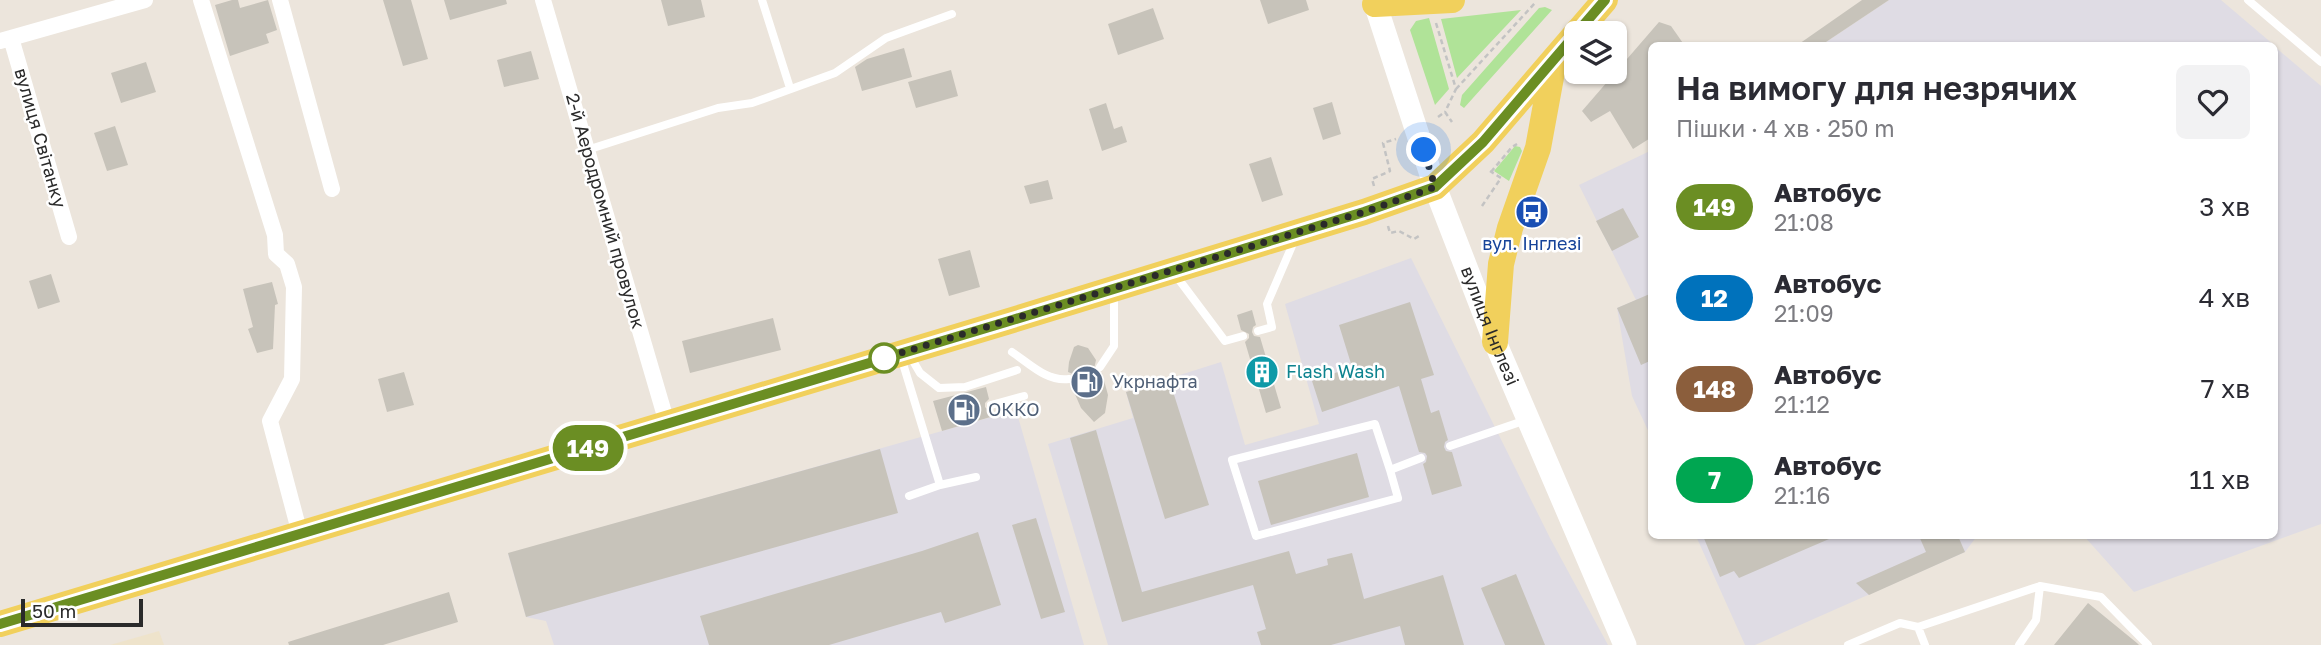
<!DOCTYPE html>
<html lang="uk">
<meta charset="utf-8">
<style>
:root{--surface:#fff;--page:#f2f2f3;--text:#2b2b33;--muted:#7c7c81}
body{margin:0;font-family:"Golos Text",sans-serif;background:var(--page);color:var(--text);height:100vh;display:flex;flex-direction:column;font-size:26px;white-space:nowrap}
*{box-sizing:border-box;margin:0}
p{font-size:23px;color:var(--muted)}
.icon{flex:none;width:38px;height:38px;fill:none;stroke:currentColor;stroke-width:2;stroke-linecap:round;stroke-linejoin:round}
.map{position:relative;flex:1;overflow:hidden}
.details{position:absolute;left:1648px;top:42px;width:630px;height:497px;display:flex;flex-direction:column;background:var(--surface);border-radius:10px;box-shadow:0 2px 5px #0004}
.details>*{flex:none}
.badge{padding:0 14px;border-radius:23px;font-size:24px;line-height:46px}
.fabs{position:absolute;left:1564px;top:21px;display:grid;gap:14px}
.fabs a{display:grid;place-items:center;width:63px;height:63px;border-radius:10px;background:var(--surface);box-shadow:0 2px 5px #0004;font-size:35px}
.scale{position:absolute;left:21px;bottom:18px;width:122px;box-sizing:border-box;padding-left:7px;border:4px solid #2a2a2a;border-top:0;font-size:19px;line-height:24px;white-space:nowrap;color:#2a2a2a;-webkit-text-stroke:5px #fff;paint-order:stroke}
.you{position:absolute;width:35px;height:35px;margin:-18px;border:5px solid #fff;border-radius:50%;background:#1a73e8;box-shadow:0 0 0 10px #1a73e833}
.map>.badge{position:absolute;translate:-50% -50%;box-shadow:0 0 0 4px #fff}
.round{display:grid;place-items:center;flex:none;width:74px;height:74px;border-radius:10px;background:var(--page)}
.headline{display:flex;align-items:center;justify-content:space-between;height:119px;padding:0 28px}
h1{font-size:33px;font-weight:600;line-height:52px}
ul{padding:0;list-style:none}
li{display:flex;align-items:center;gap:21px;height:91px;padding:0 28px}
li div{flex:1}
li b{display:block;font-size:26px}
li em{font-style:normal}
li .badge{min-width:77px;font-weight:700;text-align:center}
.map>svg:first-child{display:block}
</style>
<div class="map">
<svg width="2321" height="645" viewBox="0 0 2321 645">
<rect width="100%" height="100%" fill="#ece5dc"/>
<!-- industrial -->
<path fill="#dfdce4" d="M 1889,0 L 2221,0 L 2274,45 L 1820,46 Z
M 2275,47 L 2321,86 L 2321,524 L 2134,592 L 2084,536 L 2275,536 Z
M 1652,150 L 1652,439 L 1632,396 L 1617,308 L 1636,300 L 1579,185 Z
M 1411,258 L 1550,538 L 1608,645 L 1108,645 L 1048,444 L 1133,418 L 1126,392 L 1221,362 L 1245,445 L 1319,424 L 1285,304 Z
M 1016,410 L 1084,645 L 554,645 L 546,621 L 526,617 L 508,554 Z
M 1696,536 L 1977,536 L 1965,552 L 1755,645 L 1745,645 Z"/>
<!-- education -->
<path fill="#eee3cb" d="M 159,631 L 164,645 L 110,645 Z"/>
<!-- green -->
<path fill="#b0e398" d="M 1545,7 L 1552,10 L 1464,108 L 1460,105 L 1462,95 L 1539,8 Z
M 1521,10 L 1457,78 L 1441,19 Z
M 1429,18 L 1449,89 L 1435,105 L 1410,30 L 1416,21 Z
M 1515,146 L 1520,147 L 1522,151 L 1509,181 L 1494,171 Z"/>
<!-- building -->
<path fill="#c7c3ba" d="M 232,0 L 238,0 L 240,8 L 268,0 L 277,30 L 266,34 L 269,43 L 230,56 L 215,5 Z
M 383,0 L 411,0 L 428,59 L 403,66 Z
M 444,0 L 506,0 L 507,4 L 450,20 Z
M 661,0 L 701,0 L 705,17 L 668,26 Z
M 1260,0 L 1306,0 L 1309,10 L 1268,24 Z
M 1862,0 L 1889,0 L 1820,46 L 1796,46 Z
M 1153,8 L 1164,39 L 1118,55 L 1108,24 Z
M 1659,22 L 1671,26 L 1685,46 L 1652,46 L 1652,137 L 1633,149 L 1610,111 L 1591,122 L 1582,111 Z
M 904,48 L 912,77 L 862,91 L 855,67 L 867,59 Z
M 531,51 L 539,79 L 504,87 L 497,60 Z
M 146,62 L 156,92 L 121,103 L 111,73 Z
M 951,70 L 958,96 L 916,108 L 908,82 Z
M 1332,102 L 1341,134 L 1323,140 L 1313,108 Z
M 1106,103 L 1114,129 L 1122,126 L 1127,142 L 1102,151 L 1089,109 Z
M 115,126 L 128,165 L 107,171 L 94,133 Z
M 1271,157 L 1283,195 L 1262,202 L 1249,164 Z
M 1048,180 L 1053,199 L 1030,204 L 1024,186 Z
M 1623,208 L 1639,237 L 1612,251 L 1596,221 Z
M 970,250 L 980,287 L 949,296 L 938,259 Z
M 51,274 L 60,302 L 38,309 L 29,281 Z
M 272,282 L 278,304 L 275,305 L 273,349 L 257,353 L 248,329 L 253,327 L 243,289 Z
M 1652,293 L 1652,360 L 1641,365 L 1617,308 Z
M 1410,302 L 1434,375 L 1421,379 L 1431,413 L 1439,410 L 1448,440 L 1445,442 L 1444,447 L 1446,451 L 1452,452 L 1462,486 L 1432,495 L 1423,464 L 1426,462 L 1427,456 L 1425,453 L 1419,452 L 1399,386 L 1322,412 L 1312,381 L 1352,367 L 1339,325 Z
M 1252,310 L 1256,325 L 1253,327 L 1252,332 L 1254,336 L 1260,337 L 1281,408 L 1266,413 L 1245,342 L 1249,338 L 1249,334 L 1241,330 L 1237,315 Z
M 773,318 L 781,350 L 690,373 L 682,341 Z
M 1078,345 L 1088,348 L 1096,360 L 1094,369 L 1097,373 L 1102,373 L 1108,395 L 1105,413 L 1094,422 L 1081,408 L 1071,385 L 1074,383 L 1075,378 L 1073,374 L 1068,372 L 1069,362 L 1074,347 Z
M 404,372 L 414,405 L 387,412 L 378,379 Z
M 1169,379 L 1209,505 L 1165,519 L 1126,392 Z
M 986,387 L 989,399 L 985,403 L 985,407 L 989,411 L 993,411 L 994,416 L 942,431 L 933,401 Z
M 1096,430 L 1142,592 L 1289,551 L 1296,574 L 1328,565 L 1327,559 L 1352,553 L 1364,599 L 1443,575 L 1464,645 L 1405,645 L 1400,626 L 1331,645 L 1261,645 L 1257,632 L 1266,629 L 1253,585 L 1122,622 L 1070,438 Z
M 880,449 L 898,513 L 526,617 L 508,553 Z
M 1357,453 L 1369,497 L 1271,525 L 1258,481 Z
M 1036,518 L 1065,612 L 1041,619 L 1012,525 Z
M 978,532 L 1001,605 L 945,623 L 941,612 L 829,645 L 709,645 L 700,616 L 922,551 Z
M 1703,536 L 1836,536 L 1739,578 L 1734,571 L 1720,577 Z
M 1919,536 L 1958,536 L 1965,552 L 1869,595 L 1856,583 L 1926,552 Z
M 1516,574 L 1545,645 L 1505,645 L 1481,588 Z
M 449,592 L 458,622 L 383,645 L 289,645 L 288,642 Z
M 2088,603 L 2137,643 L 2139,645 L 2054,645 Z"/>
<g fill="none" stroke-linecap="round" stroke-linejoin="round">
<!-- path -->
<path stroke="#c3c3c3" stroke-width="2.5" stroke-dasharray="5 3.5" stroke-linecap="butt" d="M 1436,23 L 1456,89 L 1445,112
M 1456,89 L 1535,3
M 1438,117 L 1445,112 L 1452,122
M 1491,172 L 1512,147 L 1517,144
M 1374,186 L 1372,179 L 1390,171 L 1383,143 L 1396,139
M 1482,206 L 1501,178 L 1490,171
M 1388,226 L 1390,233 L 1399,231 L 1414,239 L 1419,236"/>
<!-- lane -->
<path stroke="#fff" stroke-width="8" d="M 762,0 L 790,88
M 2248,0 L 2321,62
M 587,150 L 718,108 L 752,103 L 835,73 L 886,38 L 952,14
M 1174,273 L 1225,341 L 1243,336
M 1258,331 L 1272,327 L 1267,304 L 1295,239
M 1012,352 C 1030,364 1047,382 1069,379
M 909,354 L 920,373 L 939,388 L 965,387 L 1017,370
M 901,357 L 940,485
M 1100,367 L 1114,346 L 1114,294
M 991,405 L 1024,396
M 1450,446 L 1526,420
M 1390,470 L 1375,424 L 1232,460 L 1256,536 L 1398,498 L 1390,470 L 1421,458
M 909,496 L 940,485 L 976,477
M 1918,627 L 2040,586 L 2101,597 L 2148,645
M 1848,645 L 1900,623 L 1918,627 L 1925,645
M 2019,645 L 2036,620 L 2040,586"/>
<!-- street -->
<path stroke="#fff" stroke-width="16" d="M 201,0 L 275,235 L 276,254 L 287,264 L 294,287 L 292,379 L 270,421 L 300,534
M 280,0 L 332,189
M 543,0 L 667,423
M 11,38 L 69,237
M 0,41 L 145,0"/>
<!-- secondary -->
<path stroke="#fff" stroke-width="23" id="s1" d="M 1374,0 L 1435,187 L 1495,342 L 1625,645"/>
<!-- primary -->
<path stroke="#f1d05c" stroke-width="26" d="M 1375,4 L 1452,0
M 1495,342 L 1501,264 L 1510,228 L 1538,148 L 1554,61
M 0,624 L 1006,322 L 1364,212 L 1435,187 L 1483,142 L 1605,0"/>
</g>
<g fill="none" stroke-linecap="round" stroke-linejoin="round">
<defs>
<path id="line" d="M 0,624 L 1006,322 L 1364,212 L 1435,187 L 1483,142 L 1605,0"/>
</defs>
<!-- line casing -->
<use href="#line" stroke="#fff" stroke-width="16"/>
<!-- line -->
<use href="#line" stroke="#6b8e23" stroke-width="10"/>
<!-- walk -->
<path stroke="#2a2a2a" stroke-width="7" stroke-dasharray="0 12.6" d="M 884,358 L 881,359 L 1364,212 L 1435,187 L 1424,150"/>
</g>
<!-- icons -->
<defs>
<symbol id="bus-disc" viewBox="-11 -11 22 22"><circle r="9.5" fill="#1a4fb4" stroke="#fff"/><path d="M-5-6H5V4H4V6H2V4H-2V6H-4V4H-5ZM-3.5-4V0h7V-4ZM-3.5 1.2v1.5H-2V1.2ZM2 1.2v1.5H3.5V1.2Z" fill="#fff"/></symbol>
<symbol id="building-disc" viewBox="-11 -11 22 22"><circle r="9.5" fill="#0f9aa8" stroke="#fff"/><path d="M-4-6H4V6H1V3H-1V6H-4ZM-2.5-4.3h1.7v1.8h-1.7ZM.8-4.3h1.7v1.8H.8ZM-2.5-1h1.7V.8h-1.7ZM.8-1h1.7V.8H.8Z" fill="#fff"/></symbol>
<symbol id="fuel-disc" viewBox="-11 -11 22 22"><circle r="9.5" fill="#5c6f8a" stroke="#fff"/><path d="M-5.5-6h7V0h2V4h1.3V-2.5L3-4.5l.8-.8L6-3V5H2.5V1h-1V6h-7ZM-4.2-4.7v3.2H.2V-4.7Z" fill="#fff"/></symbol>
</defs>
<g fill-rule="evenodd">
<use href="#bus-disc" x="1513" y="193" width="38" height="38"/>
<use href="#building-disc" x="1243" y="353" width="38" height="38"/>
<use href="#fuel-disc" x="1068" y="363" width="38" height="38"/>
<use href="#fuel-disc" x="945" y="391" width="38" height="38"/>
</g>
<!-- markers -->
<circle fill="#fff" stroke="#6b8e23" stroke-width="3.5" cx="884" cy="358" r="14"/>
<g text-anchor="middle" stroke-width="5" stroke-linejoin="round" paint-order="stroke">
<!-- street labels -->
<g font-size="18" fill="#2a2a2a" stroke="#fff">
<text transform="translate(40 138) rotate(74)" y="6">вулиця Світанку</text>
<text transform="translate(605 211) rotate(74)" y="6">2-й Аеродромний провулок</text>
<text dy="6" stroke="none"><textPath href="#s1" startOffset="346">вулиця Інглезі</textPath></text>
</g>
<!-- transit labels -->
<g font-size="18" fill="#164399" stroke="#fff">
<text x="1532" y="250">вул. Інглезі</text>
</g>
<!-- culture labels -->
<g font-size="18" fill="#0d838f" stroke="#fff" text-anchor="start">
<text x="1286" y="378">Flash Wash</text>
</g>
<!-- service labels -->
<g font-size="18" fill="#4e5e75" stroke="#fff" text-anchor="start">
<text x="1112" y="388">Укрнафта</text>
<text x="988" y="416">ОККО</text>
</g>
</g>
</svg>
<div class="fabs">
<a><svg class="icon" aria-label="layers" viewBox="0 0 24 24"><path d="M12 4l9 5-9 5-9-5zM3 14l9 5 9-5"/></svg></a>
</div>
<div class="scale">50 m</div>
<div class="you" style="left:1424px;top:150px"></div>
<b class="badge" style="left:588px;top:448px;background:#6b8e23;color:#fff">149</b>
<section class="details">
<div class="headline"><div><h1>На вимогу для незрячих</h1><p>Пішки · 4 хв · 250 m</p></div><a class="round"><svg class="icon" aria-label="heart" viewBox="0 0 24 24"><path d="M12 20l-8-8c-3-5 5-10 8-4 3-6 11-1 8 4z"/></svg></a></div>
<ul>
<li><span class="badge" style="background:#6b8e23;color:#fff">149</span><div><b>Автобус</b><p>21:08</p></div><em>3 хв</em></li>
<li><span class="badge" style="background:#0072bc;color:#fff">12</span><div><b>Автобус</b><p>21:09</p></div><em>4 хв</em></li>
<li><span class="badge" style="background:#8b5e3c;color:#fff">148</span><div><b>Автобус</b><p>21:12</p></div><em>7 хв</em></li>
<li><span class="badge" style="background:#00a651;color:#fff">7</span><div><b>Автобус</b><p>21:16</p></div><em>11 хв</em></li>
</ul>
</section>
</div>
